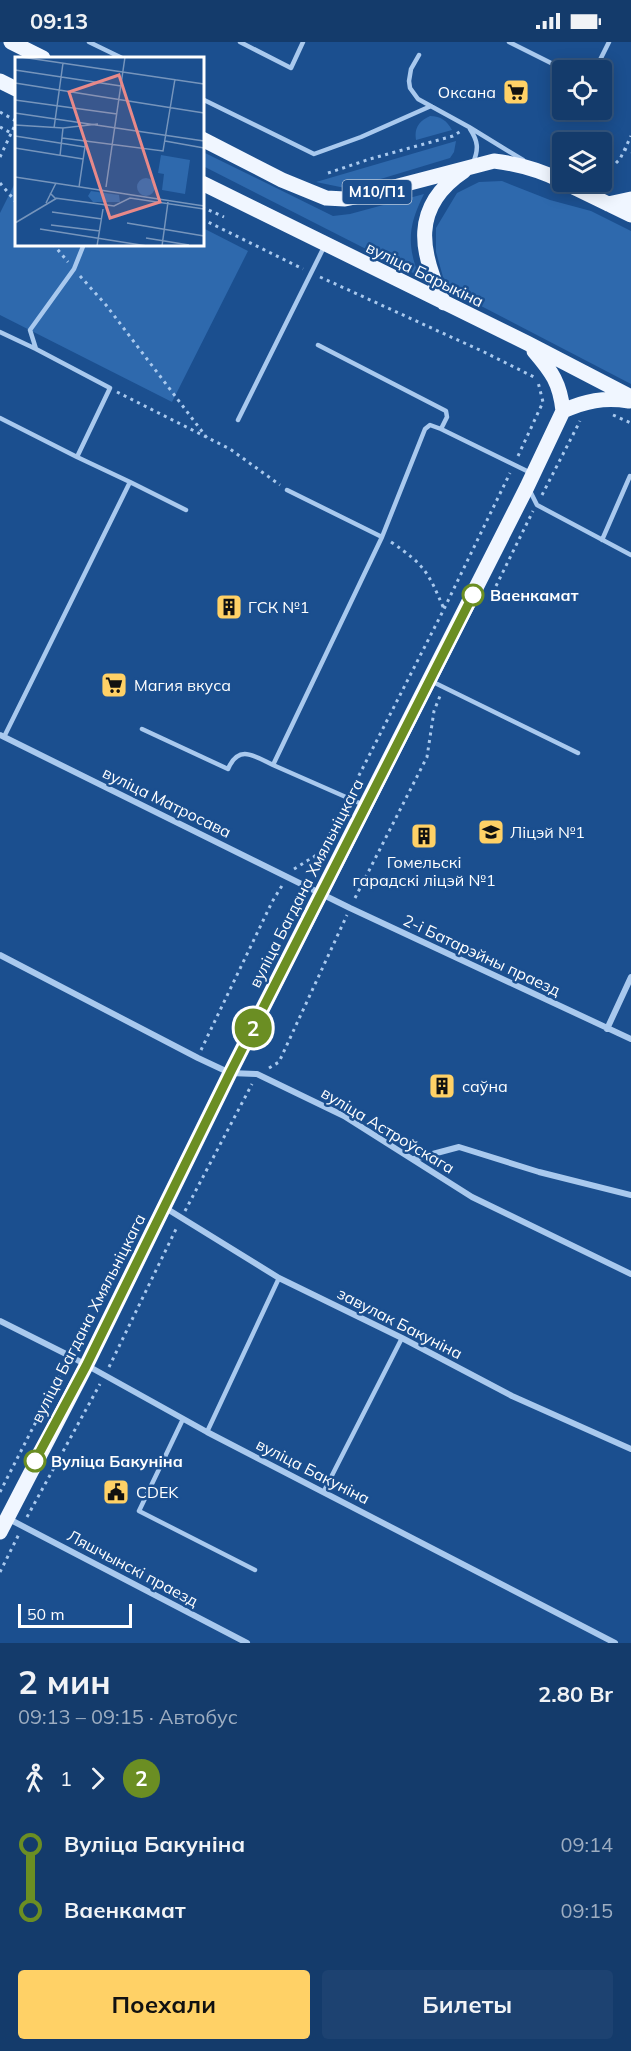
<!DOCTYPE html>
<html lang="ru">
<meta charset="utf-8">
<style>
:root{--surface:#143b6b;--page:#1d4271;--text:#f1f3f6;--muted:#9dadc1;--line:#33557e;--accent:#ffd166}
body{margin:0;font-family:Mulish,sans-serif;background:var(--page);color:var(--text);height:100vh;display:flex;flex-direction:column;font-size:22px;white-space:nowrap}
*{box-sizing:border-box;margin:0}
p{font-size:20px;color:var(--muted)}
.icon{flex:none;width:33px;height:33px;fill:none;stroke:currentColor;stroke-width:2;stroke-linecap:round;stroke-linejoin:round}
.map{position:relative;height:1601px;overflow:hidden}
.side{display:flex;flex-direction:column;background:var(--surface);flex:1}
.side>*{flex:none}
.badge{padding:0 12px;border-radius:20px;font-size:21px;line-height:39px}
.tools{position:absolute;left:552px;top:18px;display:grid;gap:12px}
.tools a{display:grid;place-items:center;width:60px;height:60px;border-radius:6px;background:var(--surface);box-shadow:0 3px 15px #0003,0 0 0 2px var(--line);font-size:30px}
.scale{position:absolute;left:18px;bottom:15px;width:114px;box-sizing:border-box;padding-left:6px;border:3px solid #fff;border-top:0;font-size:16px;line-height:21px;white-space:nowrap;color:#fff;-webkit-text-stroke:4px #1b4f8f;paint-order:stroke}
.map>.badge{position:absolute;translate:-50% -50%;box-shadow:0 0 0 3px #fff}
.legs{display:flex;align-items:center;gap:9px;height:66px;padding:0 18px;font-size:20px}
.legs p{margin-inline-start:auto}
.head{display:flex;align-items:center;justify-content:space-between;height:102px;padding:0 18px}
h1{font-size:33px;font-weight:700;line-height:45px}
.button{display:flex;gap:12px;margin-top:auto;padding:12px 18px}
.button a{flex:1;height:69px;border-radius:6px;background:var(--accent);color:#111;font-size:24px;font-weight:700;line-height:69px;text-align:center}
.button a+a{background:var(--page);color:var(--text)}
ul{padding:0 18px;list-style:none}
li{display:flex;align-items:center;gap:21px;height:66px;font-size:22px}
li i{display:grid;place-items:center;width:9px;height:100%;margin:0 8px;background:currentColor}
li i::after{content:'';width:15px;height:15px;margin:-8px;border:4px solid;border-radius:50%;background:var(--surface)}
li p{margin-inline-start:auto}
li:first-child i{background:linear-gradient(#0000 50%,currentColor 0)}
li:last-child i{background:linear-gradient(currentColor 50%,#0000 0)}
.status{display:flex;justify-content:space-between;align-items:center;height:42px;padding:0 30px;background:var(--surface);direction:ltr}
.status svg{height:16px;fill:currentColor}
.map>svg:first-child{display:block}
</style>
<div class="status"><b>09:13</b><svg viewBox="0 0 49 12"><path d="M0 12V9h3v3zM5 12V6h3v6zM10 12V3h3v9zM15 12V0h3v12zM26 1h20v11H26zM47 4h2v5h-2z"/></svg></div>
<div class="map">
<svg width="631" height="1601" viewBox="0 0 631 1601">
<rect width="100%" height="100%" fill="#1b4f8f"/>
<!-- green -->
<path fill="#2e69ad" d="M 430,74 C 441,74 447,79 452,88 L 416,98 C 414,86 419,79 430,74 Z
M 456,99 L 454,110 L 450,116 L 364,142 L 345,146 L 316,140 Z
M 203,110 L 333,174 L 350,172 L 424,152 C 409,182 406,201 419,234 L 203,124 Z
M 16,139 L 16,202 L 202,202 L 203,186 L 248,209 L 172,360 L 0,273 L 0,171 Z
M 502,139 L 550,158 L 591,169 L 631,189 L 631,342 L 458,252 L 443,235 L 436,210 L 436,186 L 457,151 L 479,140 Z"/>
<g fill="none" stroke-linecap="round" stroke-linejoin="round">
<!-- path -->
<path stroke="#a9c9ee" stroke-width="3" stroke-dasharray="3 4.5" stroke-linecap="butt" d="M 0,70 L 16,79
M 0,85 L 11,91
M 624,107 L 631,110
M 0,115 L 16,81
M 616,121 L 620,117 L 631,94
M 328,131 L 370,117 L 453,94 L 461,89
M 0,141 L 16,160
M 202,165 L 224,175
M 202,177 L 303,227
M 53,202 L 68,220
M 80,234 L 106,263 L 207,396
M 320,235 L 484,310 L 534,335
M 117,350 L 230,407 L 280,443
M 613,373 L 631,381
M 518,414 L 543,360 L 538,340
M 542,453 L 580,379
M 391,500 C 425,523 428,530 444,567
M 496,544 L 533,469
M 352,747 L 444,567 L 510,431
M 294,827 L 320,811 L 344,764
M 355,856 L 427,715 L 434,669 L 440,654
M 201,1008 L 272,860 L 283,842
M 269,1026 L 279,1020 L 347,873
M 185,1169 L 252,1042
M 109,1325 L 177,1185
M 0,1450 L 65,1323
M 27,1475 L 100,1342
M 0,1530 L 19,1492"/>
<!-- service -->
<path stroke="#a9c9ee" stroke-width="4.5" d="M 89,0 L 122,16
M 240,0 L 291,26 L 303,0
M 509,0 L 565,28
M 419,13 L 411,27 L 409,39 L 410,46 L 418,57 L 469,85 L 523,118
M 595,28 L 609,0
M 202,57 L 314,112 L 361,95 L 431,64
M 470,87 C 478,99 479,107 473,121
M 0,290 L 36,307 L 30,288 L 74,227 L 84,202
M 318,303 L 446,369 L 447,375 L 441,387 L 531,431
M 36,307 L 110,346 L 77,415 L 130,440
M 0,376 L 77,415
M 238,378 L 324,205
M 529,447 L 537,463 L 631,513
M 287,448 L 382,495
M 602,498 L 630,434
M 431,639 L 578,711
M 142,687 L 228,727 C 239,702 254,714 273,723
M 4,695 L 130,440 L 186,468
M 364,763 L 273,723 L 382,495 L 425,387 L 430,383 L 441,387
M 183,1377 L 139,1469 L 255,1528
M 207,1390 L 279,1236
M 324,1449 L 402,1296"/>
<!-- minor -->
<path stroke="#a9c9ee" stroke-width="6" d="M 0,693 L 350,866 L 631,997
M 0,913 L 198,1016 L 230,1031 L 257,1032 L 344,1074 L 472,1155 L 631,1232
M 607,987 L 631,935
M 414,1117 L 459,1105 L 539,1130 L 631,1153
M 164,1165 L 279,1236 L 402,1296 L 512,1354 L 631,1407
M 0,1279 L 70,1314 L 207,1390 L 615,1601
M 7,1476 L 247,1601"/>
<!-- primary -->
<path stroke="#f0f6ff" stroke-width="15" d="M 11,0 L 43,16
M 0,39 L 16,47
M 202,97 L 282,138 L 326,156 L 345,157 L 360,154 L 494,119 C 519,122 540,128 562,139
M 563,140 L 631,173
M 202,141 L 527,301 L 631,355
M 608,162 L 631,157
M 444,261 C 420,211 410,165 464,129
M 534,309 C 552,330 560,341 563,369
M 563,369 C 585,359 604,355 629,359
M 0,1490 L 86,1324 L 230,1031 L 527,445 L 563,369"/>
</g>
<g fill="none" stroke-linecap="round" stroke-linejoin="round">
<defs>
<path id="line-1" d="M 35,1419 L 86,1324 L 230,1031 L 473,553"/>
</defs>
<!-- line-1 casing -->
<use href="#line-1" stroke="#fff" stroke-width="14"/>
<!-- line-1 -->
<use href="#line-1" stroke="#6b8e23" stroke-width="9"/>
</g>
<!-- icons -->
<defs>
<symbol id="supermarket-square" viewBox="-11 -11 22 22"><rect x="-9" y="-9" width="18" height="18" rx="4" fill="#ffd166" stroke="#1b4f8f"/><path d="M-6-5.5h2.5l.6 2H6L4.5 2H-2.5L-4.4-4H-6ZM-1.5 3.2a1.3 1.3 0 1 0 .1 0ZM3 3.2a1.3 1.3 0 1 0 .1 0Z" fill="#111"/></symbol>
<symbol id="building-square" viewBox="-11 -11 22 22"><rect x="-9" y="-9" width="18" height="18" rx="4" fill="#ffd166" stroke="#1b4f8f"/><path d="M-4-6H4V6H1V3H-1V6H-4ZM-2.5-4.3h1.7v1.8h-1.7ZM.8-4.3h1.7v1.8H.8ZM-2.5-1h1.7V.8h-1.7ZM.8-1h1.7V.8H.8Z" fill="#111"/></symbol>
<symbol id="school-square" viewBox="-11 -11 22 22"><rect x="-9" y="-9" width="18" height="18" rx="4" fill="#ffd166" stroke="#1b4f8f"/><path d="M0-5L7-2L0 1L-7-2ZM-4 1L0 2.5L4 1V4Q0 6-4 4Z" fill="#111"/></symbol>
<symbol id="civic-square" viewBox="-11 -11 22 22"><rect x="-9" y="-9" width="18" height="18" rx="4" fill="#ffd166" stroke="#1b4f8f"/><path d="M-.6-6.5H3V-4.5H.6V-3L4-1V1h2V6H-6V1h2V-1L-.6-3ZM-1.2 2.5V6h2.4V2.5Z" fill="#111"/></symbol>
</defs>
<g fill-rule="evenodd">
<use href="#supermarket-square" x="501" y="35" width="30" height="30"/>
<use href="#building-square" x="214" y="550" width="30" height="30"/>
<use href="#supermarket-square" x="99" y="628" width="30" height="30"/>
<use href="#school-square" x="476" y="775" width="30" height="30"/>
<use href="#building-square" x="409" y="779" width="30" height="30"/>
<use href="#building-square" x="427" y="1029" width="30" height="30"/>
<use href="#civic-square" x="101" y="1435" width="30" height="30"/>
</g>
<!-- markers -->
<g fill="#fff" stroke="#6b8e23" stroke-width="3">
<circle cx="473" cy="553" r="10"/>
<circle cx="35" cy="1419" r="10"/>
</g>
<g text-anchor="middle" stroke-width="5" stroke-linejoin="round" paint-order="stroke">
<!-- shield labels -->
<rect fill="#1b4f8f" stroke="#bbcadd" stroke-width="1.5" x="342.5" y="138" width="69" height="24" rx="4.5"/>
<g font-size="15" font-weight="bold" fill="#fff">
<text x="377" y="155">М10/П1</text>
</g>
<!-- poi labels -->
<g font-size="16" fill="#fff" stroke="#1b4f8f" text-anchor="start">
<text x="496" y="56" text-anchor="end">Оксана</text>
<text x="248" y="571">ГСК №1</text>
<text x="134" y="649">Магия вкуса</text>
<text x="510" y="796">Ліцэй №1</text>
<text x="424" y="826" text-anchor="middle">Гомельскі<tspan x="424" dy="18">гарадскі ліцэй №1</tspan></text>
<text x="462" y="1050">саўна</text>
<text x="136" y="1456">CDEK</text>
</g>
<!-- street labels -->
<g font-size="16" fill="#fff" stroke="#1b4f8f">
<text transform="translate(425 232) rotate(26)" y="6">вуліца Барыкіна</text>
<text transform="translate(167 760) rotate(26)" y="6">вуліца Матросава</text>
<text transform="translate(306 841) rotate(-63)" y="6">вуліца Багдана Хмяльніцкага</text>
<text transform="translate(482 913) rotate(25)" y="6">2-і Батарэйны праезд</text>
<text transform="translate(388 1088) rotate(31)" y="6">вуліца Астроўскага</text>
<text transform="translate(88 1276) rotate(-63)" y="6">вуліца Багдана Хмяльніцкага</text>
<text transform="translate(400 1281) rotate(27)" y="6">завулак Бакуніна</text>
<text transform="translate(313 1429) rotate(27)" y="6">вуліца Бакуніна</text>
<text transform="translate(133 1526) rotate(28)" y="6">Ляшчынскі праезд</text>
</g>
<!-- stop labels -->
<g font-size="16" font-weight="bold" fill="#fff" stroke="#1b4f8f" text-anchor="start">
<text x="490" y="559">Ваенкамат</text>
<text x="51" y="1425">Вуліца Бакуніна</text>
</g>
</g>
<!-- overview -->
<g transform="translate(15 15)">
<rect width="189" height="189" fill="#1b4f8f"/>
<path d="M 146,98 L 175,103 L 170,137 L 147,133 L 149,117 L 143,116 ZM122 130a9 9 0 1 1 18 0a9 9 0 1 1-18 0ZM 76,134 L 104,138 L 105,145 L 78,145 L 73,139 Z" fill="#2e69ad"/>
<path fill="none" stroke="#7695bc" stroke-width="1.5" d="M 6,0 L 189,27M 0,13 L 106,29M 0,26 L 189,56M 0,43 L 102,57M 0,56 L 189,84M 0,68 L 48,71 L 83,67M 39,71 L 48,6M 0,79 L 70,90M 47,81 L 148,94 L 160,22M 150,84 L 189,91M 0,91 L 68,102M 45,99 L 48,71M 0,120 L 189,149M 64,130 L 71,83M 91,130 L 110,0M 35,136 L 40,141 L 99,149 L 115,141 L 189,152M 31,146 L 41,126M 37,155 L 87,162M 0,166 L 42,141M 112,166 L 189,179M 36,168 L 85,174M 25,172 L 132,189M 131,181 L 174,188M 82,189 L 88,152M 147,189 L 153,145"/>
<path fill="#e88989" fill-opacity="0.15" stroke="#e88989" stroke-width="3" d="M 104,18 L 145,145 L 95,161 L 54,35 Z"/>
<rect width="189" height="189" fill="none" stroke="#fff" stroke-width="3"/>
</g>
</svg>
<div class="tools">
<a><svg class="icon" aria-label="locate" viewBox="0 0 24 24"><circle cx="12" cy="12" r="6"/><path d="M12 2v4M12 18v4M2 12h4M18 12h4"/></svg></a>
<a><svg class="icon" aria-label="layers" viewBox="0 0 24 24"><path d="M12 4l9 5-9 5-9-5zM3 14l9 5 9-5"/></svg></a>
</div>
<div class="scale">50 m</div>
<b class="badge" style="left:253px;top:986px;background:#6b8e23;color:#fff">2</b>
</div>
<section class="side">
<div class="head"><div><h1>2 мин</h1><p>09:13 – 09:15 · Автобус</p></div><b>2.80 Br</b></div>
<div class="legs"><svg class="icon" aria-label="walk" viewBox="0 0 24 24"><circle cx="13" cy="4" r="2"/><path d="M13 8l-2 6 4 7M11 14l-3 7M7 12l3-4h3l4 4"/></svg>1<svg class="icon" aria-label="forward" viewBox="0 0 24 24"><path d="M9 5l7 7-7 7"/></svg><b class="badge" style="background:#6b8e23;color:#fff">2</b></div>
<ul>
<li><i style="color:#6b8e23"></i><b>Вуліца Бакуніна</b><p>09:14</p></li>
<li><i style="color:#6b8e23"></i><b>Ваенкамат</b><p>09:15</p></li>
</ul>
<div class="button"><a>Поехали</a><a>Билеты</a></div>
</section>
